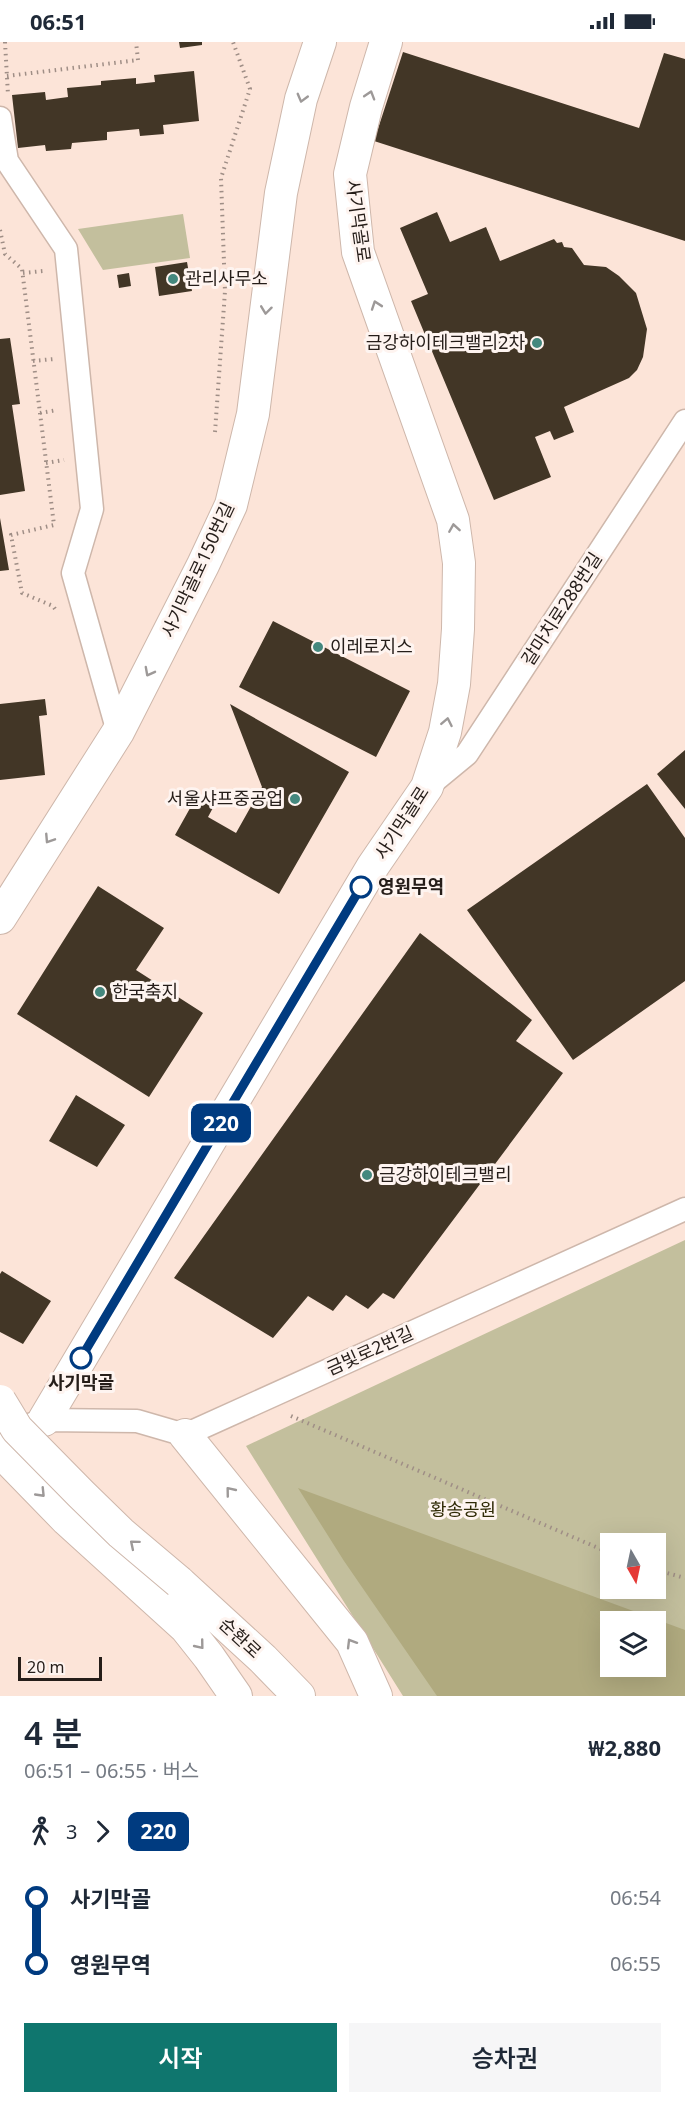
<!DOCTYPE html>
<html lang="ko">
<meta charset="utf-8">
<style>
:root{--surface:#fff;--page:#f6f6f7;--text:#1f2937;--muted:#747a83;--accent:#0f766e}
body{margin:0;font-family:"Noto Sans","Noto Sans KR",sans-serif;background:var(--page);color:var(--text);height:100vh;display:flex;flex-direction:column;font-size:22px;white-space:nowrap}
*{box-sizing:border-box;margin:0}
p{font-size:20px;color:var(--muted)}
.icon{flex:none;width:33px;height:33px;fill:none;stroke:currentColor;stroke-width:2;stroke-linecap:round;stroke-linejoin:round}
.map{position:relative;height:1654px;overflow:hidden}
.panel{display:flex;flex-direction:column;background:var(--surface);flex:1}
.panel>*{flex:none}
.badge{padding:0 12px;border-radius:9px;font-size:21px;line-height:39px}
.needle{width:39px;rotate:171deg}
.fabs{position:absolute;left:600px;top:1491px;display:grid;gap:12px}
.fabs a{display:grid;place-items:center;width:66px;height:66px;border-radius:0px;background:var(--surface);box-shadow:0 6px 24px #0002;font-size:30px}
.scale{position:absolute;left:18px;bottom:15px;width:84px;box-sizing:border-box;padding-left:6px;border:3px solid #251d19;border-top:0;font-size:16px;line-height:21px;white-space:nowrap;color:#251d19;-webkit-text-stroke:4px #fef4f0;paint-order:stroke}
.map>.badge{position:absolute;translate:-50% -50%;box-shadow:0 0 0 3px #fff}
.legs{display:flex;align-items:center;gap:9px;height:66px;padding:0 24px;font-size:20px}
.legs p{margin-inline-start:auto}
.summary{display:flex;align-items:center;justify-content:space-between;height:102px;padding:0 24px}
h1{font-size:33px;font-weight:600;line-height:45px}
.primary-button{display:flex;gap:12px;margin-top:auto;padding:12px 24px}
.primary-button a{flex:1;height:69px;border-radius:0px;background:var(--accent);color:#fff;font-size:24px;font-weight:600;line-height:69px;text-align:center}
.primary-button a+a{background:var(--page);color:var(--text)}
ul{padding:0 24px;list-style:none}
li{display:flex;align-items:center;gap:21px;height:66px;font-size:22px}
li i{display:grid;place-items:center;width:9px;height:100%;margin:0 8px;background:currentColor}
li i::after{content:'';width:15px;height:15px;margin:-8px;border:4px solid;border-radius:50%;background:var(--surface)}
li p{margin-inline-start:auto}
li:first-child i{background:linear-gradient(#0000 50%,currentColor 0)}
li:last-child i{background:linear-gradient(currentColor 50%,#0000 0)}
.status{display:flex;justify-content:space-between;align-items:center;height:42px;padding:0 30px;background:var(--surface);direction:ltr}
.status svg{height:16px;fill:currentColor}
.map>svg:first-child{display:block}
</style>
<div class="status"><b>06:51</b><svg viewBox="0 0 49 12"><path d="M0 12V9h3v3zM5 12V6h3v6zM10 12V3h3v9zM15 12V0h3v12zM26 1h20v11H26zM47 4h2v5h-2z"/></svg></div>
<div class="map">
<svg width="685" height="1654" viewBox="0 0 685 1654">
<rect width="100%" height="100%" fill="#fce4d8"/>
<!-- green -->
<path fill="#c3bf9d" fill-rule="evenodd" d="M 183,172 L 190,216 L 103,228 L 78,187 Z
M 685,1198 L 685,1654 L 403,1654 L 246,1404 ZM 610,1502 L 656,1502 L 656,1546 L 610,1546 ZM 610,1580 L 656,1580 L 656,1624 L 610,1624 Z"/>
<!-- forest -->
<path fill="#b0aa7f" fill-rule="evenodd" d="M 298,1446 L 685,1588 L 685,1654 L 437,1654 L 344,1519 ZM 610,1580 L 656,1580 L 656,1624 L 610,1624 Z"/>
<!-- building -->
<path fill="#423626" d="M 179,0 L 202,0 L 202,3 L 180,6 Z
M 403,10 L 639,86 L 664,11 L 685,17 L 685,199 L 374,99 Z
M 194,29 L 199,79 L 163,83 L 164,92 L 140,94 L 139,87 L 107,90 L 107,98 L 72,101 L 71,107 L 46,109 L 45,103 L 18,106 L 12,53 L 45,50 L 46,58 L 68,55 L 67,46 L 101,43 L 101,39 L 136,36 L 136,42 L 155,40 L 154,33 Z
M 437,170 L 450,200 L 486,185 L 500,219 L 554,197 L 557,201 L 562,200 L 564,205 L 572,206 L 584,223 L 606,225 L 619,234 L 636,251 L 647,287 L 643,315 L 637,328 L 629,336 L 564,365 L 574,390 L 554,398 L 550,389 L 535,395 L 551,435 L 494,458 L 411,259 L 428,252 L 400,186 Z
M 187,220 L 192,249 L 159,254 L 155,225 Z
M 129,231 L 131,244 L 119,246 L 117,233 Z
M 10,296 L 20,362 L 12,363 L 25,449 L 0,453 L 0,297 Z
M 0,476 L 9,528 L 0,529 Z
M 273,579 L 410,649 L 376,715 L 239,645 Z
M 45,657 L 47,673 L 39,674 L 45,733 L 0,738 L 0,662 Z
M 230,662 L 349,730 L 279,852 L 175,793 L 198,752 L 215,762 L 208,775 L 236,791 L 262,745 Z
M 685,708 L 685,767 L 657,732 Z
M 647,742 L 685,796 L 685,939 L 573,1018 L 467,868 Z
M 98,844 L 164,886 L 136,928 L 203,971 L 149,1055 L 17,972 Z
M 420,891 L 532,978 L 516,999 L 563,1031 L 394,1257 L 383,1251 L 368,1267 L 346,1253 L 333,1269 L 308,1254 L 273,1296 L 174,1236 Z
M 76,1053 L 125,1083 L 97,1125 L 49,1099 Z
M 2,1229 L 51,1259 L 23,1302 L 0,1290 L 0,1232 Z"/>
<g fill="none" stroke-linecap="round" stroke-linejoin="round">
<defs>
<path id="street" d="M 0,76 L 7,119 L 66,207 L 92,467 L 73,531 L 118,690
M 427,745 L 467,712 L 685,379
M 0,1393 L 44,1378 L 137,1379 L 185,1393 L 685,1167"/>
<path id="secondary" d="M 0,876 L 118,690 L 203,523 L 231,463 L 253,372 L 281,151 L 301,57 L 320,0
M 44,1378 L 373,824 L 427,745 L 445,690 L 454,642 L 458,587 L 459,521 L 453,478 L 358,210 L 350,132 L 366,65 L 386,0
M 185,1393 L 352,1600 L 376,1654
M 0,1409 L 67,1478 L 186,1586 L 209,1615 L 236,1654
M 179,1540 L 263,1617 L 299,1654"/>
</defs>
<!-- street casing -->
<use href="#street" stroke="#ceb7ab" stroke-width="25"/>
<!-- secondary casing -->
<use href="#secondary" stroke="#ceb7ab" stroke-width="34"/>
<!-- path -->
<path stroke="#9f8e86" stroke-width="4" stroke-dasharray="1.5 4.5" stroke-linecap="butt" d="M 5,0 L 8,53
M 7,34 L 138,18 L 136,0
M 0,188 L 5,212 L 22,227 L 54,483 L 11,493 L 22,551 L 53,564 L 55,567
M 23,231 L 43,229
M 33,319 L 54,317
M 40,371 L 57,368
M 215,390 L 225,249 L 221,136 L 250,47 L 233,0
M 46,421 L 64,418
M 291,1374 L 610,1511
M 656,1528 L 685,1536"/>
<!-- street -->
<use href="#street" stroke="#fff" stroke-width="22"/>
<!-- secondary -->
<use href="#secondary" stroke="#fff" stroke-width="32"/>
<defs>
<path id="secondary-bridge" d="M 0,1359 L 17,1387 L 81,1452 L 121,1491 L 179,1540"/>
</defs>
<!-- secondary-bridge casing -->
<use href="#secondary-bridge" stroke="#ceb7ab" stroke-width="34" stroke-linecap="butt"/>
<!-- secondary-bridge -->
<use href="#secondary-bridge" stroke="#fff" stroke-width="32"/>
</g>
<!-- one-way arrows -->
<defs><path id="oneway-chevron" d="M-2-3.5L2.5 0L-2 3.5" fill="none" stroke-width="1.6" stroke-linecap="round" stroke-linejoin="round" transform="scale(1.5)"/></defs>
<g stroke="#9d9998">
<use href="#oneway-chevron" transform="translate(370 53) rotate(-73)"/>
<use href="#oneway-chevron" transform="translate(302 56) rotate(105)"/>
<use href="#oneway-chevron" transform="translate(376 263) rotate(-109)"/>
<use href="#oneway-chevron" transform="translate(266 268) rotate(97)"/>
<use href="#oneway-chevron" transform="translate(454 486) rotate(-99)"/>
<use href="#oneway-chevron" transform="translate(149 630) rotate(118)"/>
<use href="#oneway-chevron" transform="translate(447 680) rotate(-79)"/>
<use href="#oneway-chevron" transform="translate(49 797) rotate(123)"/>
<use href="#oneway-chevron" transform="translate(230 1449) rotate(-129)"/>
<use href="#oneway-chevron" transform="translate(41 1451) rotate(46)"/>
<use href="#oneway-chevron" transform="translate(134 1502) rotate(-140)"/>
<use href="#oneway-chevron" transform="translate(351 1601) rotate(-121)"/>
<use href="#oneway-chevron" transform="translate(200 1603) rotate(51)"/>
</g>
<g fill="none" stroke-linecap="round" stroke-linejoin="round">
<defs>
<path id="line-1" d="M 81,1316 L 361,845"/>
</defs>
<!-- line-1 casing -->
<use href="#line-1" stroke="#fff" stroke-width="14"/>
<!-- line-1 -->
<use href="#line-1" stroke="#003b80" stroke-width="9"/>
</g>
<!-- markers -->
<g fill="#44887e" stroke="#fef4f0" stroke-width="2">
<circle cx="173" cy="237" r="6"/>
<circle cx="537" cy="301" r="6"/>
<circle cx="318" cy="605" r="6"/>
<circle cx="295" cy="757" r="6"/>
<circle cx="100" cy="950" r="6"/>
<circle cx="367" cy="1133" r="6"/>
</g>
<g fill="#fff" stroke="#003b80" stroke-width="3">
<circle cx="361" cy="845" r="10"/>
<circle cx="81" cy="1316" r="10"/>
</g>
<g text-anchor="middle" stroke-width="6" stroke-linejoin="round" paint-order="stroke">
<!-- street labels -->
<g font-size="18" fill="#251d19" stroke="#fef4f0">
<text transform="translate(358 179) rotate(82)" y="6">사기막골로</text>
<text transform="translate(198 528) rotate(-65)" y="6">사기막골로150번길</text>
<text transform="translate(562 567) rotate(-57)" y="6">갈마치로288번길</text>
<text transform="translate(402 781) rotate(-57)" y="6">사기막골로</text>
<text transform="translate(370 1309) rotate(-24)" y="6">금빛로2번길</text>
<text transform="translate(240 1596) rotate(43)" y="6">순환로</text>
</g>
<!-- poi labels -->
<g font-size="18" fill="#251d19" stroke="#fef4f0" text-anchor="start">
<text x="185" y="243">관리사무소</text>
<text x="525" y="307" text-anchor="end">금강하이테크밸리2차</text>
<text x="330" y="611">이레로지스</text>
<text x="283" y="763" text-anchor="end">서울샤프중공업</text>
<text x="112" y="956">한국축지</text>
<text x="379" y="1139">금강하이테크밸리</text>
</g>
<!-- stop labels -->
<g font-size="18" font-weight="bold" fill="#251d19" stroke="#fef4f0" text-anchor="start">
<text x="378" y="851">영원무역</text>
<text x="81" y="1347" text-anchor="middle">사기막골</text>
</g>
<!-- park labels -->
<g font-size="18" fill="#302b06" stroke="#fef4f0">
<text x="463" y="1474">황송공원</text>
</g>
</g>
</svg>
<div class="fabs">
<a><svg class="needle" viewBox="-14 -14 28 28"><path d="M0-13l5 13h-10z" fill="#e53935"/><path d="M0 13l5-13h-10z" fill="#747a83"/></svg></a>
<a><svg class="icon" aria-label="layers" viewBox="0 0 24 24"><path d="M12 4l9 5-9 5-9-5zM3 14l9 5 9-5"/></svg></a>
</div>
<div class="scale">20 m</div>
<b class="badge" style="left:221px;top:1081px;background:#003b80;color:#fff">220</b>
</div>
<section class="panel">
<div class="summary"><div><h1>4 분</h1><p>06:51 – 06:55 · 버스</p></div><b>₩2,880</b></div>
<div class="legs"><svg class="icon" aria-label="walk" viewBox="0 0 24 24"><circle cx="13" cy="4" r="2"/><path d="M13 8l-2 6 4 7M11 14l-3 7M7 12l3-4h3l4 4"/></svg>3<svg class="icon" aria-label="forward" viewBox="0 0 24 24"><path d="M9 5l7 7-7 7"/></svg><b class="badge" style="background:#003b80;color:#fff">220</b></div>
<ul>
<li><i style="color:#003b80"></i><b>사기막골</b><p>06:54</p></li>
<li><i style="color:#003b80"></i><b>영원무역</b><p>06:55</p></li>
</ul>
<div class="primary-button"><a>시작</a><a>승차권</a></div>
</section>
